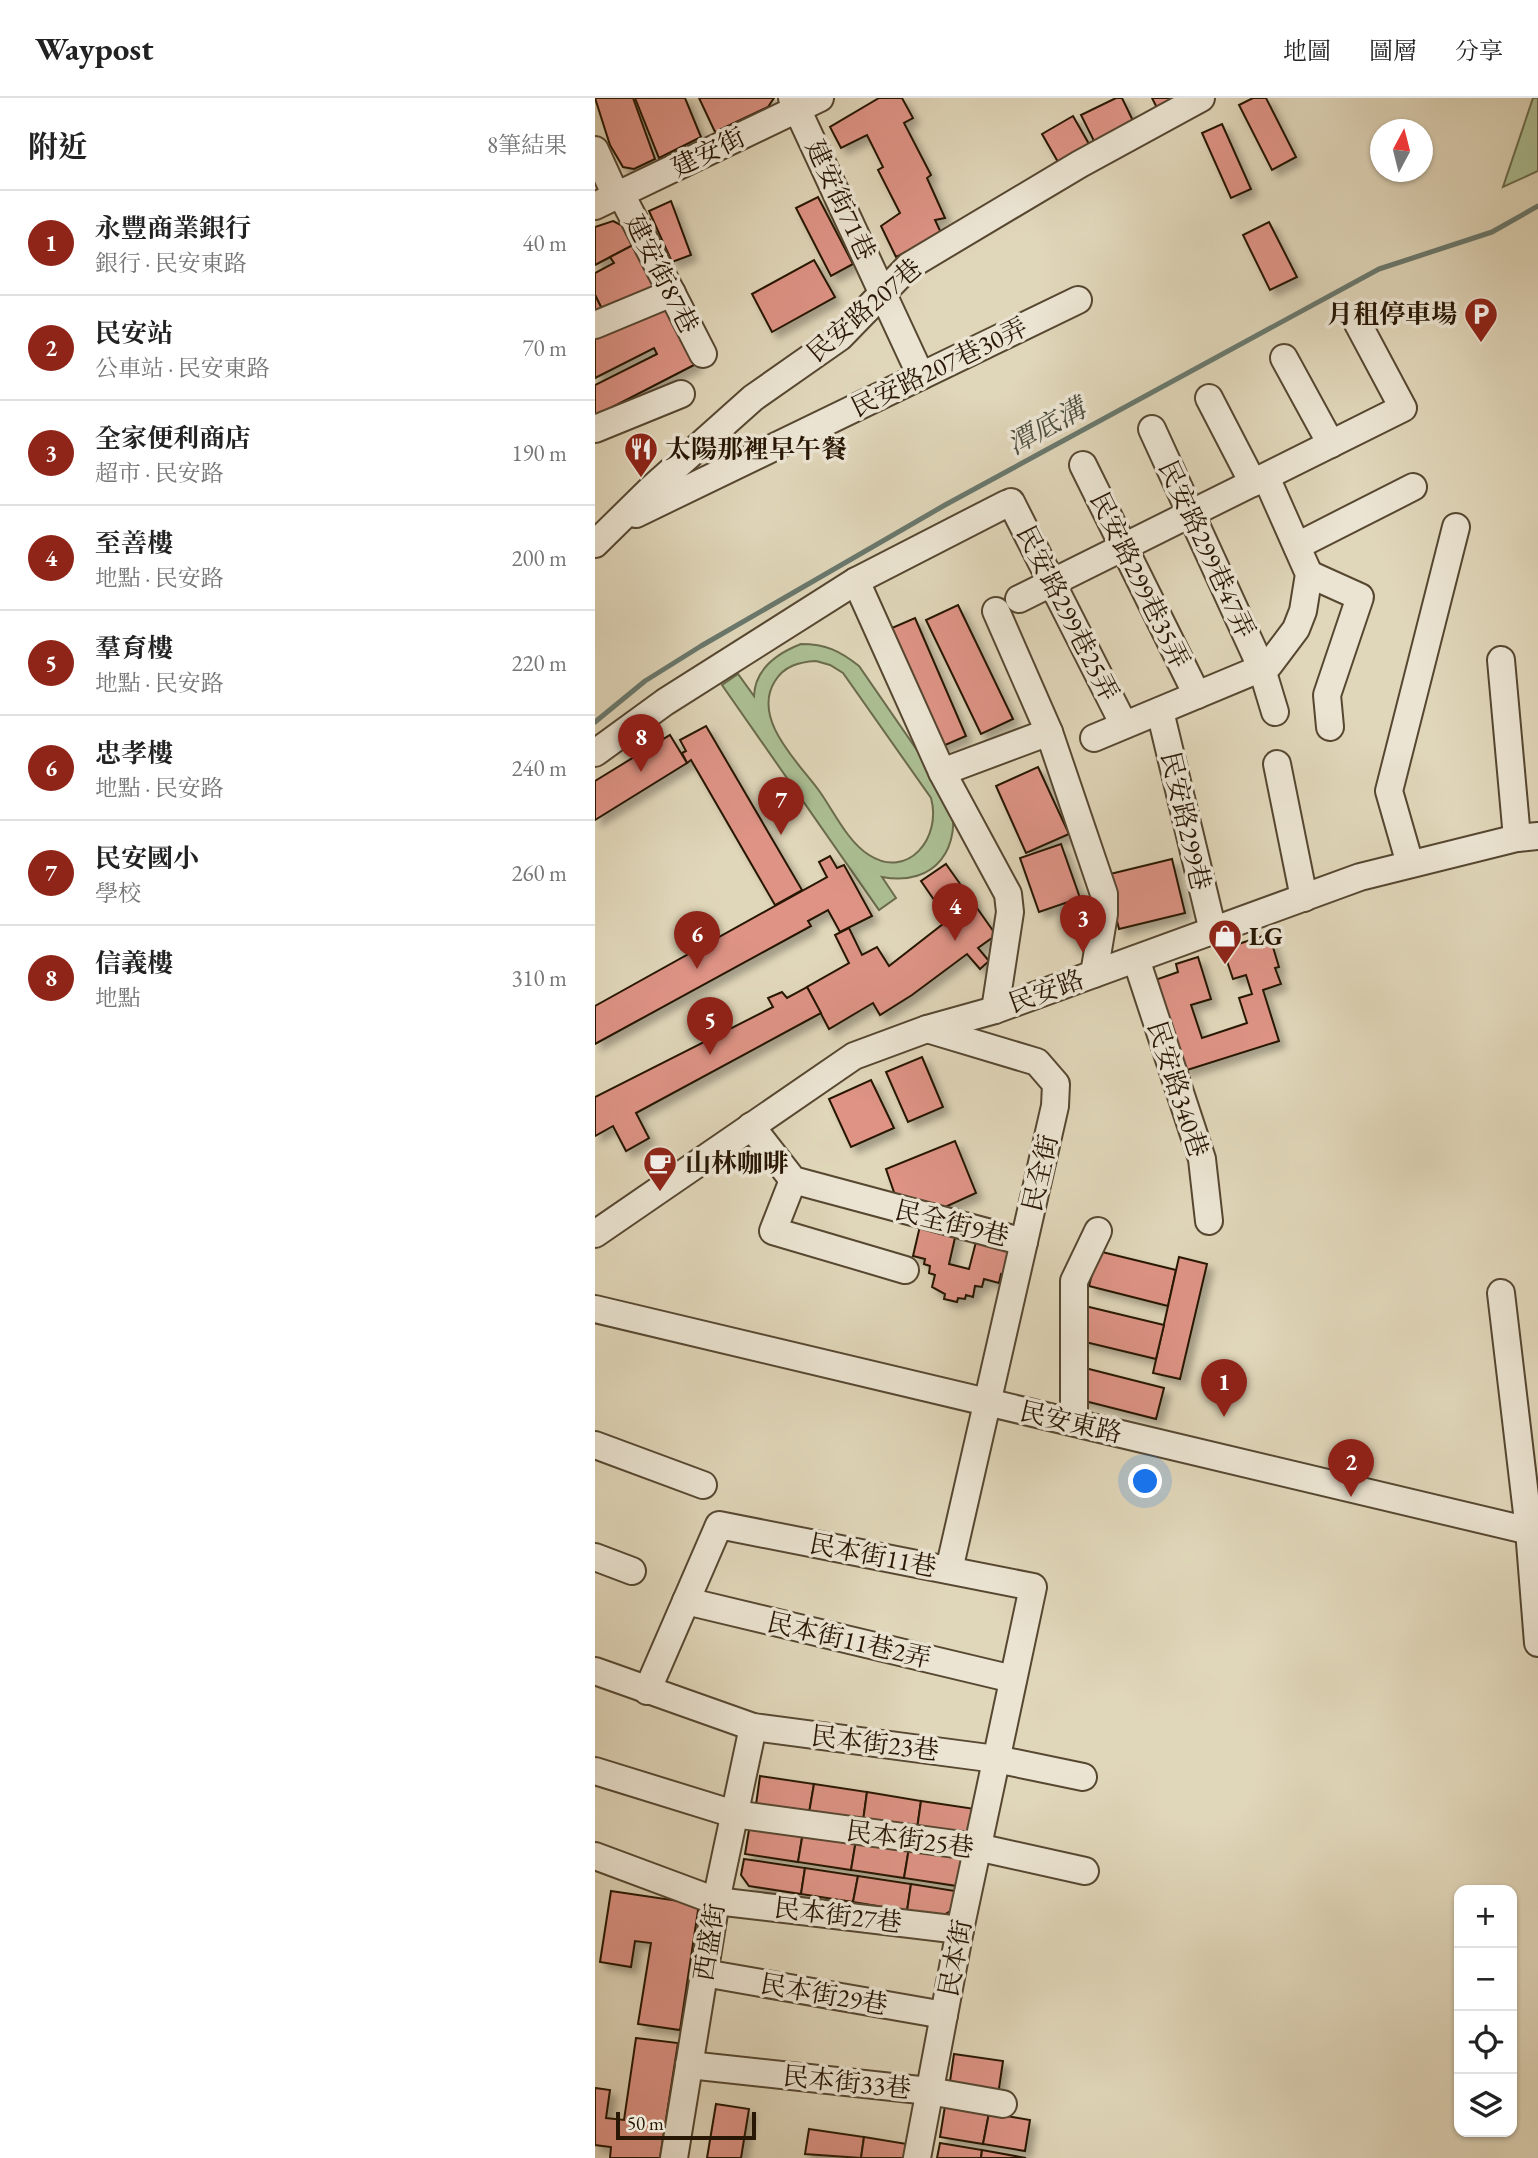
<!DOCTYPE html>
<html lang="zh-TW">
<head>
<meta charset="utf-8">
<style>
  body { margin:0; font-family:"EB Garamond","Noto Serif TC",serif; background:#f6f6f6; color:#222 }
  .controls { position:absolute; right:21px; bottom:21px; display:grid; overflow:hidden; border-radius:14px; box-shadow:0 2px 5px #0004 }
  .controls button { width:63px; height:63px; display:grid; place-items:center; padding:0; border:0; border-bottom:2px solid #e0e0e0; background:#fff; color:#222; font:35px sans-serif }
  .compass { position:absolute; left:775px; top:21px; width:63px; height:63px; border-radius:50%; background:#fff; box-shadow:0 2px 5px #0004; rotate:7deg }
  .scale { position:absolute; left:21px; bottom:18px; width:140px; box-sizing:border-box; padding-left:7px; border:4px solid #281704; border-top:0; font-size:19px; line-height:24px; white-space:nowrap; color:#281704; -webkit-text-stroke:5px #ebe4d2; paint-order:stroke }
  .you { position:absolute; left:551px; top:1384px; width:24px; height:24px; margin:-18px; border:5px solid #fff; border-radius:50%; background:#1a73e8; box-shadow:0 0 0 10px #1a73e833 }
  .badge { display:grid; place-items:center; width:46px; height:46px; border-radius:50%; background:#8f2418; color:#fff; font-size:23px; font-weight:700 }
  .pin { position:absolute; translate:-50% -58px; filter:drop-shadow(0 2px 4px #0008) }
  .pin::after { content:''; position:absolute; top:37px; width:24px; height:21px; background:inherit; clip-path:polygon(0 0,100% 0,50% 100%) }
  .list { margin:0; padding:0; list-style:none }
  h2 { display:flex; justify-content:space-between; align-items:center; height:91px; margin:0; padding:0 28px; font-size:30px }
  h2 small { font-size:23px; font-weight:400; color:#767676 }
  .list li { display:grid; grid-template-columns:46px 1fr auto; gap:21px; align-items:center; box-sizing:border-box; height:105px; padding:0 28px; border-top:2px solid #e0e0e0 }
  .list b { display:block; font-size:26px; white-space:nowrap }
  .list p { margin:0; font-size:23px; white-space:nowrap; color:#767676 }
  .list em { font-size:23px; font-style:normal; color:#767676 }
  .icon { flex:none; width:38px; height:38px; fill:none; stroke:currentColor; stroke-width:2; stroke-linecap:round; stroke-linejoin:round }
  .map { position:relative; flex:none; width:943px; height:2060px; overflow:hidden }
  header { display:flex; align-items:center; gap:42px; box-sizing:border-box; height:98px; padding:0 35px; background:#fff; border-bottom:2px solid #e0e0e0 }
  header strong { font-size:33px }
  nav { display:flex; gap:38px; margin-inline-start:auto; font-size:24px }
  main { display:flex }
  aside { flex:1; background:#fff }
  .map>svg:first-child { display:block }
</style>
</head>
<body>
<header>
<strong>Waypost</strong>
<nav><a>地圖</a><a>圖層</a><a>分享</a></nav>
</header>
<main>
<aside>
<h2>附近<small>8筆結果</small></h2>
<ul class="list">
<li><span class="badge">1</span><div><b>永豐商業銀行</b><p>銀行 · 民安東路</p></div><em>40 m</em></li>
<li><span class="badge">2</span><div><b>民安站</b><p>公車站 · 民安東路</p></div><em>70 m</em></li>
<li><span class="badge">3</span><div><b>全家便利商店</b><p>超市 · 民安路</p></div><em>190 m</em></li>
<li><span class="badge">4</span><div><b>至善樓</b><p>地點 · 民安路</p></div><em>200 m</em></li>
<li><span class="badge">5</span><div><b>羣育樓</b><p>地點 · 民安路</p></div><em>220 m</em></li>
<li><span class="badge">6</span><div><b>忠孝樓</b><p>地點 · 民安路</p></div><em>240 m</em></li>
<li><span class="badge">7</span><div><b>民安國小</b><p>學校</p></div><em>260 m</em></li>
<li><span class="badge">8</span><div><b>信義樓</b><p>地點</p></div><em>310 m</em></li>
</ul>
</aside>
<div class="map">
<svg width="943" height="2060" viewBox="0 0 943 2060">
  <defs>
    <filter id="shadow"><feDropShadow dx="6" dy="6" stdDeviation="3.5" flood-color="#0004"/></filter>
  </defs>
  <rect width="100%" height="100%" fill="#e0d6b9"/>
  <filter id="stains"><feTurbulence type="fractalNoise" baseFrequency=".00286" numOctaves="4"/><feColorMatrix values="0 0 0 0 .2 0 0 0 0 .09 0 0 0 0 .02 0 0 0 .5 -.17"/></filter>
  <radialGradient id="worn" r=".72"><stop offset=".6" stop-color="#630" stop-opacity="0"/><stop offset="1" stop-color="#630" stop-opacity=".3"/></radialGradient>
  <!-- green -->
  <g fill="#acbf94" stroke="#6a6b4c" stroke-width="2" fill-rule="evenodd">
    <polygon points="938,0 943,0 943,73 908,89"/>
    <path d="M 206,546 C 231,546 245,553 264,568 L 355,700 C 368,749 341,789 287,779 L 301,800 L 284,812 L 127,587 L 143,576 L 159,598 C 160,570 183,555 206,546 ZM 221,563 L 235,567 L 248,575 L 336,700 C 347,740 313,782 274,757 C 253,744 239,714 225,694 C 204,665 156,621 180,583 C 189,568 204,564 221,563 Z"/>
  </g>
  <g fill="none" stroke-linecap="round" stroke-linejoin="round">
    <!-- stream -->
    <polyline stroke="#69786d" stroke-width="5" points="0,624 50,583 106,548 350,407 784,171 897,134 943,108"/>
  </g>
  <!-- building -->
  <g fill="#de9385" stroke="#281704" stroke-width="2" filter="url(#shadow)">
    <polygon points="0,0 38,0 60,61 39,71 28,69 15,47"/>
    <polygon points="40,0 90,0 106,39 64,60"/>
    <polygon points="104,0 179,0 173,9 120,34"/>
    <polygon points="284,0 307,0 318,20 309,25 336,77 332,80 350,120 340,122 347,137 301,159 286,128 305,115 283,72 288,69 272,37 246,50 235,29"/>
    <polygon points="521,0 527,0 542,31 503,51 486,17"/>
    <polygon points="557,0 595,0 565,16"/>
    <polygon points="658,0 671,0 701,59 677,72 644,7"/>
    <polygon points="478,18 498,53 467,71 447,36"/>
    <polygon points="627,26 656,91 636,100 607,35"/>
    <polygon points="223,99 258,166 236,178 201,110"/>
    <polygon points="76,103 96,157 77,164 54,113"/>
    <polygon points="18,123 28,128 38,147 0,167 0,129"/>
    <polygon points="674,124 702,179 675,192 648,137"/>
    <polygon points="38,147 59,188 8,213 0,197 0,175 19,165 15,159"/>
    <polygon points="219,162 240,199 177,234 157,196"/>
    <polygon points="0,197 8,213 0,217"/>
    <polygon points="69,205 101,266 0,318 0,287 62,256 59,250 0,280 0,240"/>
    <polygon points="363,507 418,621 386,636 331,522"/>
    <polygon points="320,520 371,638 341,651 290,533"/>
    <polygon points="111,628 207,792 180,807 96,662 92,665 87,655 91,653 85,642"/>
    <polygon points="75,637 92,665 0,722 0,683"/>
    <polygon points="443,669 474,736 431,755 401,688"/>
    <polygon points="466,746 485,800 444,814 425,760"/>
    <polygon points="235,758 242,770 249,767 277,818 245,834 233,812 213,823 216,828 0,946 0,908 232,779 224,764"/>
    <polygon points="577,761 590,815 524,831 511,777"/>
    <polygon points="351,766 401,837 383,850 394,863 385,871 372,856 317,897 285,917 278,905 234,931 212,889 254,865 240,837 254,830 267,857 282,849 294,868 353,822 326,783"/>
    <polygon points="674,836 684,869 680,870 686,886 668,892 684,943 589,973 560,882 583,874 581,866 603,859 616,901 596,907 607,940 652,925 644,900 657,896 651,877 638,881 628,851"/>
    <polygon points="212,889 226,915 41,1015 54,1040 31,1053 18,1028 0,1038 0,999 178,909 173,900 187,894 192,900"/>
    <polygon points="327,959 348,1009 313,1024 291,974"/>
    <polygon points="276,982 299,1030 256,1049 234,1001"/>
    <polygon points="360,1043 381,1095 348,1110 301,1100 291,1071"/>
    <polygon points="325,1128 362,1131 354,1166 374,1171 383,1136 421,1152 415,1178 406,1176 404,1185 389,1181 387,1189 380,1188 378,1199 371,1197 370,1201 363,1200 362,1204 349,1201 350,1196 337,1189 340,1177 334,1175 335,1168 329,1166 330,1161 318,1158"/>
    <polygon points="503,1153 581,1172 573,1208 494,1188"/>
    <polygon points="584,1159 612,1166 585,1281 558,1275"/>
    <polygon points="490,1208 569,1227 561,1261 482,1242"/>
    <polygon points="490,1270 569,1290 561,1321 482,1301"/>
    <polygon points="165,1678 219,1686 214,1715 161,1707"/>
    <polygon points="219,1686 272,1694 268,1723 214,1715"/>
    <polygon points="272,1694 326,1703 322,1731 268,1723"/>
    <polygon points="326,1703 380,1711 375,1739 322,1731"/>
    <polygon points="155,1726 208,1734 203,1764 150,1756"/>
    <polygon points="208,1734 261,1742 256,1772 203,1764"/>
    <polygon points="261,1742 314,1750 309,1780 256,1772"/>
    <polygon points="314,1750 367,1759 362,1788 309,1780"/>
    <polygon points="149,1761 210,1770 206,1796 154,1788 146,1777"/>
    <polygon points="210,1770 263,1778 258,1804 206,1796"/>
    <polygon points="263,1778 316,1786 312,1813 258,1804"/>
    <polygon points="316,1786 360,1793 357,1812 347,1818 312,1813"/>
    <polygon points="16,1793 104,1806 85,1932 43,1926 56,1845 40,1843 36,1869 5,1864"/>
    <polygon points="41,1940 83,1945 65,2060 15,2060 16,2049 0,2047 0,1990 15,1992 11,2020 29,2022"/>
    <polygon points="359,1956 408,1963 403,1997 354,1990"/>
    <polygon points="121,2006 154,2011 146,2060 112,2060"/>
    <polygon points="350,2008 394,2015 388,2046 345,2039"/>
    <polygon points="394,2015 435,2022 430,2053 388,2046"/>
    <polygon points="214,2031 269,2039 266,2060 210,2056"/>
    <polygon points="269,2039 324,2048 322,2060 266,2060"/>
    <polygon points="345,2045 387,2052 386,2060 342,2060"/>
    <polygon points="387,2052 431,2060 386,2060"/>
  </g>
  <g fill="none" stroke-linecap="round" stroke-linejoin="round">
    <!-- minor casing -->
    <g stroke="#564731" stroke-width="30">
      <g id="minor">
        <polyline points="197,0 326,278"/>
        <polyline points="0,52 21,98"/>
        <polyline points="26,96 108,256"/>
        <polyline points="0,108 225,0"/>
        <polyline points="0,227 77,195"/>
        <polyline points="689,260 736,346"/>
        <polyline points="614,300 658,385"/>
        <polyline points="0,331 86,296"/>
        <polyline points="557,331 667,571 680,614"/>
        <polyline points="488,367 602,597"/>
        <polyline points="416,404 529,627"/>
        <polyline points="41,416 483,202"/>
        <polyline points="0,446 55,392 158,300 245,239 314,168 485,66 606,0"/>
        <polyline points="702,448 818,389"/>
        <polyline points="714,476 765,499 732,597 735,629"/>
        <polyline points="261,483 347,674 413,796 415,814 400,912"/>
        <polyline points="424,501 808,310 761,222"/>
        <polyline points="401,513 454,634 509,796 509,816 499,876"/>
        <polyline points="906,562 922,740"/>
        <polyline points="565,613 618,833"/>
        <polyline points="499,640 674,567 701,531 708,513 714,476 671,379"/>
        <polyline points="0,655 70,604 261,483 411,406"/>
        <polyline points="682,666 709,800"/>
        <polyline points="347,674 454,634"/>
        <polyline points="815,766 794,693 861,429"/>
        <polyline points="541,861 607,1061 614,1123"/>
        <polyline points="332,931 442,964 461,986 460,1008 354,1472"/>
        <polyline points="156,1028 198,1082 429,1144"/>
        <polyline points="198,1082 178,1133 310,1172"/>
        <polyline points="0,1136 259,958 332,931 400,912 765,779 922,740 943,738"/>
        <polyline points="906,1195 934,1432 943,1545"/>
        <polyline points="0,1211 943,1435"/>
        <polyline points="479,1324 479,1183 503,1133"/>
        <polyline points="0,1347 108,1387"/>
        <polyline points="0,1459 37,1473"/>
        <polyline points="91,1503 418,1581"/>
        <polyline points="0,1573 158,1629 401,1661 488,1679"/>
        <polyline points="52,1593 124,1427 438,1489 365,1832 322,2060"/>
        <polyline points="0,1673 139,1716 382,1749 490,1773"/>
        <polyline points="0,1758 121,1803 365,1832"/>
        <polyline points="109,1875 349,1917"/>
        <polyline points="94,1967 334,1993 408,2006"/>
        <polyline points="79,2060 121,1803 158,1629"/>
      </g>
    </g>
    <!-- minor -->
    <use href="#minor" stroke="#ebe4d2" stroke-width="26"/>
  </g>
  <!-- icons -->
  <defs>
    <g id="parking-pin" transform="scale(1.75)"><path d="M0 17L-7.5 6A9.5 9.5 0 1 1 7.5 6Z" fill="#8f2418" stroke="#ebe4d2"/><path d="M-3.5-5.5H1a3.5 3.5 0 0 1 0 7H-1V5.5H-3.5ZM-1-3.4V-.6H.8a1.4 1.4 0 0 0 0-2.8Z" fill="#fff"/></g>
    <g id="restaurant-pin" transform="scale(1.75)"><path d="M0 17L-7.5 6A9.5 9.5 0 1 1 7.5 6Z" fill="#8f2418" stroke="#ebe4d2"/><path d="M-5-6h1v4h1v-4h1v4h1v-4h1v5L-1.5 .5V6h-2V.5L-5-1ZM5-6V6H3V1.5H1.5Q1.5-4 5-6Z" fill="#fff"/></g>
    <g id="shop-pin" transform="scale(1.75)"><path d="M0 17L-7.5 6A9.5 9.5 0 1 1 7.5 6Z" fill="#8f2418" stroke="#ebe4d2"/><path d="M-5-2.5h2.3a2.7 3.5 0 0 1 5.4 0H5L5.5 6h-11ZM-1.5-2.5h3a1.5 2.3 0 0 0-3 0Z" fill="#fff"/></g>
    <g id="cafe-pin" transform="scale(1.75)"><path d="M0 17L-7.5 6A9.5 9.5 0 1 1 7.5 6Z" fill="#8f2418" stroke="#ebe4d2"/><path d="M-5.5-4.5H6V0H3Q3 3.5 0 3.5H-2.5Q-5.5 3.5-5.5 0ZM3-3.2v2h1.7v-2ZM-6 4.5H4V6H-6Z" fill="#fff"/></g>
  </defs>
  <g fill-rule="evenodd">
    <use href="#parking-pin" x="886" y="216"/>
    <use href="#restaurant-pin" x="46" y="351"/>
    <use href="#shop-pin" x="630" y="838"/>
    <use href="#cafe-pin" x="65" y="1065"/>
  </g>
  <g text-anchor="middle" stroke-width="7" stroke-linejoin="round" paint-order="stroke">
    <!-- street labels -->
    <g font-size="26" fill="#281704" stroke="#ebe4d2">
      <text transform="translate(113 54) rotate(-26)" y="9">建安街</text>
      <text transform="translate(246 102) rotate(65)" y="9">建安街71巷</text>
      <text transform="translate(67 176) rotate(63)" y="9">建安街87巷</text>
      <text transform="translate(269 212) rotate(-41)" y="9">民安路207巷</text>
      <text transform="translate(344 269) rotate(-26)" y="9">民安路207巷30弄</text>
      <text transform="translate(612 451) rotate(65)" y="9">民安路299巷47弄</text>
      <text transform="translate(545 482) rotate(64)" y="9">民安路299巷35弄</text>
      <text transform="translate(473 515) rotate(63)" y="9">民安路299巷25弄</text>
      <text transform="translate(591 723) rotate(77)" y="9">民安路299巷</text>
      <text transform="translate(451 893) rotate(-20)" y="9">民安路</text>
      <text transform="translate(583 991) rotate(72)" y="9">民安路340巷</text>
      <text transform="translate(445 1075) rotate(-77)" y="9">民全街</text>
      <text transform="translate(357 1125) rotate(14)" y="9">民全街9巷</text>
      <text transform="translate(476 1324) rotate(13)" y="9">民安東路</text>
      <text transform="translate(278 1457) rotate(11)" y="9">民本街11巷</text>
      <text transform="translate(254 1542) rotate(13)" y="9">民本街11巷2弄</text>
      <text transform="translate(280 1645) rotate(7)" y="9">民本街23巷</text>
      <text transform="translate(315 1741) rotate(8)" y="9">民本街25巷</text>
      <text transform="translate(243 1817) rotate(7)" y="9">民本街27巷</text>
      <text transform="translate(114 1844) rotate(-81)" y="9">西盛街</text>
      <text transform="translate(360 1860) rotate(-79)" y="9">民本街</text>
      <text transform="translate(229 1896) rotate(10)" y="9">民本街29巷</text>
      <text transform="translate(252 1984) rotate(6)" y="9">民本街33巷</text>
    </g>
    <!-- poi labels -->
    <g font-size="26" font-weight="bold" fill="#281704" stroke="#ebe4d2" text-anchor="start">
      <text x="862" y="225" text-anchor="end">月租停車場</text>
      <text x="70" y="360">太陽那裡早午餐</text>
      <text x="654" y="847">LG</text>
      <text x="90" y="1074">山林咖啡</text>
    </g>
    <!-- water labels -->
    <g font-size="28" font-style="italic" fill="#4e5041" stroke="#ebe4d2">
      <text transform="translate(451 328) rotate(-29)" y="10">潭底溝</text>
    </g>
  </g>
  <rect width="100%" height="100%" filter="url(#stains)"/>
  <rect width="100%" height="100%" fill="url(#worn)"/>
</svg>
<div class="controls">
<button>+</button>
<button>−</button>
<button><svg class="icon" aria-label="locate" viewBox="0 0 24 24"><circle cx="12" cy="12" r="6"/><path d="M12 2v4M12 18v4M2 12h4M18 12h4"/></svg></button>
<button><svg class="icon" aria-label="layers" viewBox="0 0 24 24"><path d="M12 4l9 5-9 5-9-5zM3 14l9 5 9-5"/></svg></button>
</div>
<svg class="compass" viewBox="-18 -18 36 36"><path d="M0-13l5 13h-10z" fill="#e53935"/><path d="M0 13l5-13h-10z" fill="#767676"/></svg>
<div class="scale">50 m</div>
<div class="you"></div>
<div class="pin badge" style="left:629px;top:1319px">1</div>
<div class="pin badge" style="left:756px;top:1399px">2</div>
<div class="pin badge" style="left:488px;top:855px">3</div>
<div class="pin badge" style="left:360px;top:843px">4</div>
<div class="pin badge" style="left:115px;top:957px">5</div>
<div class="pin badge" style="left:102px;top:871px">6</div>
<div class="pin badge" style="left:186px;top:737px">7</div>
<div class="pin badge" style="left:46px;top:674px">8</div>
</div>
</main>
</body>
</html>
